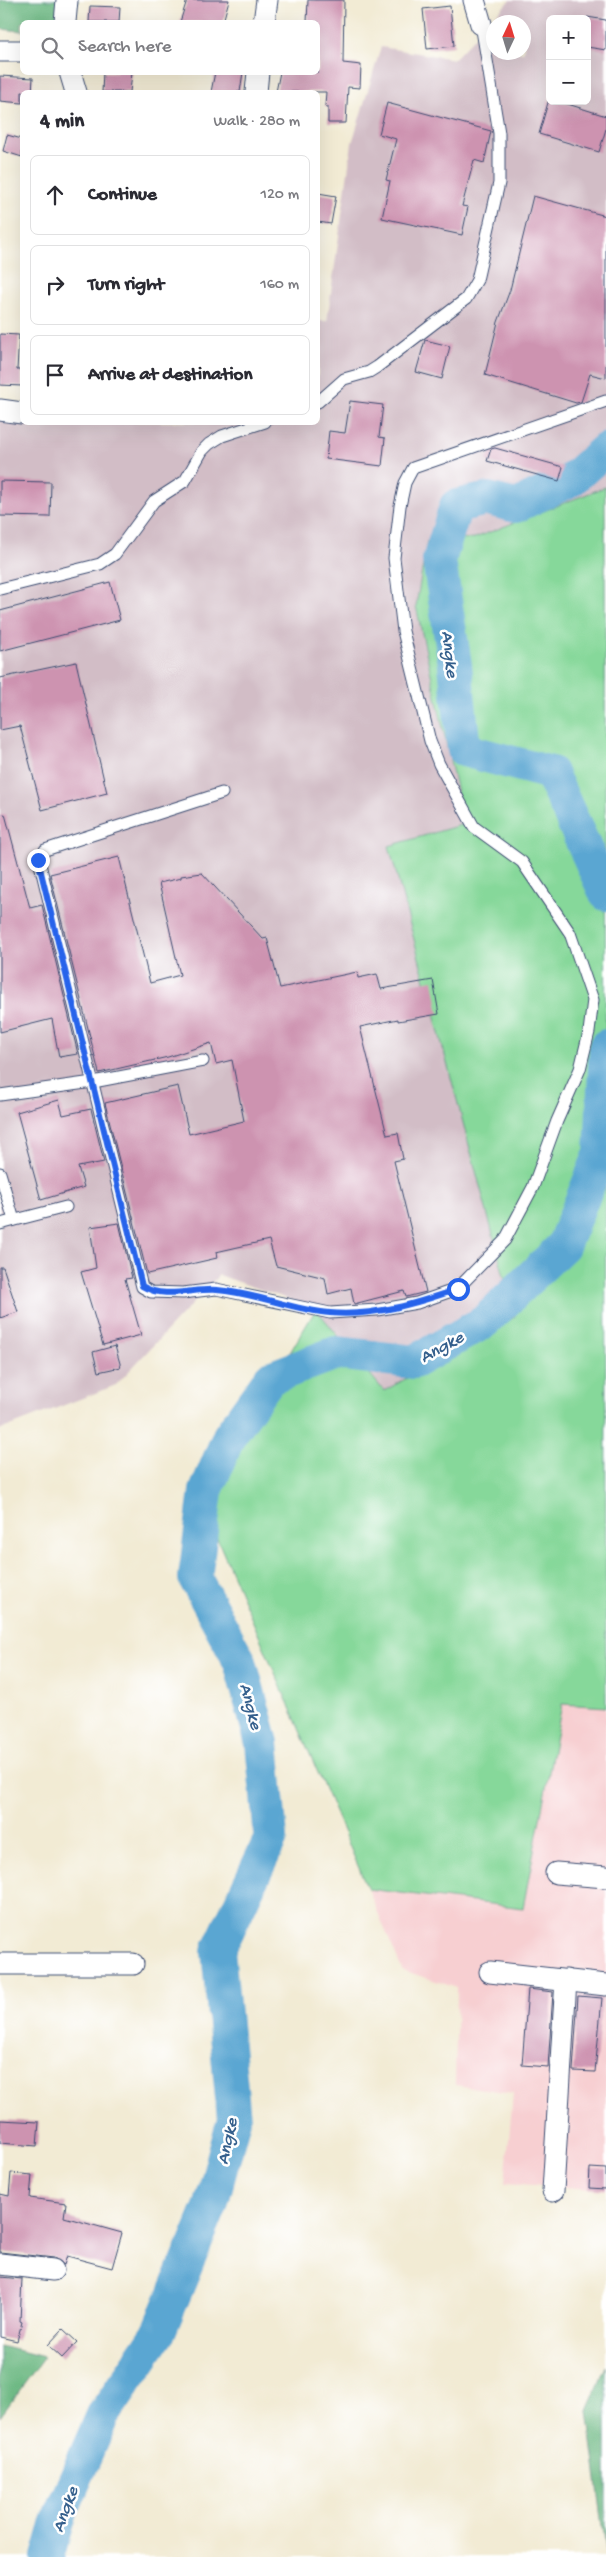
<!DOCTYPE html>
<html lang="en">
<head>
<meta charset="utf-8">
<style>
  body { margin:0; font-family:"Gochi Hand",sans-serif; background:#f2f2f3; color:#2b2b33 }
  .controls { position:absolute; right:15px; top:15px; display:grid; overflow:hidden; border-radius:8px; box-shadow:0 5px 20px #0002 }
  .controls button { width:45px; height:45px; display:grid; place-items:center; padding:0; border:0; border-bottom:1px solid #e1e1e2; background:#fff; color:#2b2b33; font:25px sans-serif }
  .compass { position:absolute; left:486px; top:15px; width:45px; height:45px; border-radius:50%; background:#fff; box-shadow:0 5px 20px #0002; rotate:4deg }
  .stop { position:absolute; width:15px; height:15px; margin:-11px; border:4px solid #2563eb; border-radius:50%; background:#fff }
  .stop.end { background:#2563eb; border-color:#fff; box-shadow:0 1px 5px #0008 }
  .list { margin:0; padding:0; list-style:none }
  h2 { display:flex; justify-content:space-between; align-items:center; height:65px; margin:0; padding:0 20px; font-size:21px }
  h2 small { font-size:16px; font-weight:400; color:#7c7c81 }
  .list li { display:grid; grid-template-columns:32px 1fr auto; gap:15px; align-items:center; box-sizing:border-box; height:80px; margin:0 10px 10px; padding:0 10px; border:1px solid #e1e1e2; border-radius:8px }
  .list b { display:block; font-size:19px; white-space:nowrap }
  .list em { font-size:16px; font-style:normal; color:#7c7c81 }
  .icon { flex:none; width:28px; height:28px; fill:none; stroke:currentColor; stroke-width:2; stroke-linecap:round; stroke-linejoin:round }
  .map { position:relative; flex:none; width:606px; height:2557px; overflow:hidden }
  .search { position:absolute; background:#fff; box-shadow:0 5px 20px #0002; left:20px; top:20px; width:300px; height:55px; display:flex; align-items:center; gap:12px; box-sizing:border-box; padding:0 18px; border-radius:8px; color:#7c7c81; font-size:19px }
  .panel { position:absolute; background:#fff; box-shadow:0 5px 20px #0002; left:20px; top:90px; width:300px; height:335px; border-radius:8px }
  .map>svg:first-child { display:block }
</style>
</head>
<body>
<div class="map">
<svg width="606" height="2557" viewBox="0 0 606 2557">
  <rect width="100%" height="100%" fill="#fff"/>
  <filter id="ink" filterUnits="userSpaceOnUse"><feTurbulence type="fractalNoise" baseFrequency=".02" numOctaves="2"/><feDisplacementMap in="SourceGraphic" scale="10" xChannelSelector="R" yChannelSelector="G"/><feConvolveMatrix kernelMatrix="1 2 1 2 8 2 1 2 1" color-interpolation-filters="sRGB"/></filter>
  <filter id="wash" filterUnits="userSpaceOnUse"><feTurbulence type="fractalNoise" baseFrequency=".0096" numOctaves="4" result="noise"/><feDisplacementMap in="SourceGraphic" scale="20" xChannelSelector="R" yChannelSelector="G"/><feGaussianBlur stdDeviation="1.12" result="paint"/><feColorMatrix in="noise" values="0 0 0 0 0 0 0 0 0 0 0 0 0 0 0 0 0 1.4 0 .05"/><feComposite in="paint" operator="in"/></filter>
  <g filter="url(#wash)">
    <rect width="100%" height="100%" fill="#f2ebd4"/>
    <!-- built -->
    <polygon fill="#f7cfd1" points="562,1704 606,1707 606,2190 505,2183 513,2093 455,2085 457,1988 402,1970 368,1889 523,1908"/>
    <!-- industrial -->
    <path fill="#d2bdc6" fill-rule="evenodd" d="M 510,0 L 606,0 L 606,487 L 475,538 L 427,541 L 416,606 L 464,825 L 389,846 L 515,1317 L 384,1391 L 316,1309 L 219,1275 L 116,1385 L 0,1430 L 0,400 L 22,422 L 318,422 L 318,321 L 327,321 L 352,143 L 381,47 L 454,59 ZM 550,19 L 587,19 L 587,101 L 550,101 ZM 494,22 L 524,22 L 524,52 L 494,52 Z"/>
    <!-- green -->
    <polygon fill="#86d89a" stroke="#50847c" points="605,487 606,1707 562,1704 523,1908 368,1889 201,1501 316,1309 384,1391 515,1317 389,846 464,824 416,606 427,541 475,538"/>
    <!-- forest -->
    <g fill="#6cb882" stroke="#447470">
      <polygon points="0,0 78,0 73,22 22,22 22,31 0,29"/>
      <polygon points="0,2346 44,2357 0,2417"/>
      <polygon points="606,2366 606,2550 588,2411"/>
    </g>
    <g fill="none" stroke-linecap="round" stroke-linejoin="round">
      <!-- river -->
      <g stroke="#5aa6d2" stroke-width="34">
        <polyline points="606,449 571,480 516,506 488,499 456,506 439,560 455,665 464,750 551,773 606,894"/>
        <polyline points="48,2557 61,2512 103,2415 158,2334 211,2205 234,2119 218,1951 271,1838 262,1743 240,1662 195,1578 206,1491 229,1436 270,1378 336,1353 414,1362 484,1322 563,1246 601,1153 606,1046"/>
      </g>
    </g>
    <g id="blocks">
      <!-- building -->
      <g fill="#cd93b0">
        <polygon points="187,0 229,0 223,22 180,22"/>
        <polygon points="308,0 344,0 343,63 361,65 360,88 348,87 346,123 328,123 328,107 325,106 326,92 276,92 280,72 318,72 318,22 307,22"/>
        <polygon points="90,6 120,7 119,22 89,22"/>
        <polygon points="450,6 454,46 427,49 423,9"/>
        <polygon points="587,17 606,20 606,50 587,47"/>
        <polygon points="103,72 132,72 130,92 102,92"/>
        <polygon points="215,72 243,72 240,92 211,92"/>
        <polygon points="0,76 33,78 32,92 22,92 22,103 0,101"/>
        <polygon points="549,99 550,101 558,101 606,116 606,129 599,152 539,134"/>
        <polygon points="387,103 491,131 484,163 474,160 462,206 468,207 462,235 382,218 390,181 386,180 396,139 379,134"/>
        <polygon points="7,135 22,139 22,157 3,151"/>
        <polygon points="318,193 336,196 331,224 318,222"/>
        <polygon points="533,196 606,216 606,378 590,374 581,402 576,403 485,375 498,322 510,290"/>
        <polygon points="0,334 19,335 17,370 22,370 22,386 0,385"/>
        <polygon points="425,340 450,346 442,379 416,372"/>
        <polygon points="350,401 383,405 379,437 385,438 382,466 326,459 329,431 345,433"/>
        <polygon points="495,448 563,467 559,481 487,461 491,449"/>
        <polygon points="0,481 51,482 50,517 0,516"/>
        <polygon points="110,582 120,620 0,651 0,611"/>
        <polygon points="76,662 107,793 42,810 20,726 0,730 0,678"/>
        <polygon points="5,814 30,908 42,905 78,1054 59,1057 52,1019 0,1032 0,815"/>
        <polygon points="119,857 150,983 180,975 159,883 181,878 181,876 202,873 263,939 267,938 280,988 357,972 358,978 377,974 381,989 433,980 439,1014 398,1021 398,1019 360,1027 387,1135 398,1133 403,1159 394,1161 426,1292 406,1297 404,1291 354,1304 351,1288 328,1294 325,1278 276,1266 269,1240 216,1252 217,1258 147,1274 105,1103 178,1086 189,1134 244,1121 232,1060 216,1064 211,1043 168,1057 99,1073 50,874"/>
        <polygon points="59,1100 63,1115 91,1109 104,1162 78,1167 84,1187 41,1200 17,1112"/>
        <polygon points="119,1223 132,1278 125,1279 141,1335 103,1345 81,1272 96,1268 90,1227"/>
        <polygon points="0,1267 3,1267 18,1312 0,1318"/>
        <polygon points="115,1346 121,1367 98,1372 93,1352"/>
        <polygon points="528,1989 553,1992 548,2067 522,2065"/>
        <polygon points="578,1996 602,1998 595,2072 573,2071"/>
        <polygon points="0,2120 39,2122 37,2146 0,2143"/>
        <polygon points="590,2168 606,2169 606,2189 589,2188"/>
        <polygon points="11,2173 32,2175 30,2198 66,2203 64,2217 122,2233 112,2268 67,2256 64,2265 54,2258 0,2252 0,2194 9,2196"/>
        <polygon points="0,2277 22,2279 20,2321 22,2322 17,2341 0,2337"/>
        <polygon points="63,2329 77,2342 62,2358 48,2345"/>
      </g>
    </g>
  </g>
  <g filter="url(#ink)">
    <use href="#blocks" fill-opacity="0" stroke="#3b4b70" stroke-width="1"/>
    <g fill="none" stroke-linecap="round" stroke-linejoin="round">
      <!-- lane casing -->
      <g stroke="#3b4b70" stroke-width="13">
        <g id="lane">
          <polyline points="318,402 344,379 369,372 377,367 466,299 477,280 499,183 499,133 481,24"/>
          <polyline points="0,589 100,564 115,554 154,501 185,481 202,451 209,444 222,436 265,422"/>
          <polyline points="222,793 45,850 39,860 142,1287 151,1292 183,1293 216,1289 330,1313 377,1310 417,1303 457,1289 505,1240 533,1187 557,1121 580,1069 589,1032 593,1000 570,933 522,862 474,827 439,764 430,741 403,631 394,558 400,506 405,483 413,468 606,401"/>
          <polyline points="0,1095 93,1082 203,1061"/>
          <polyline points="0,1173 14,1220"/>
          <polyline points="0,1224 66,1207"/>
        </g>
      </g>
      <!-- street casing -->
      <g stroke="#3b4b70" stroke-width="23">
        <g id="street">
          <polyline points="474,0 481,24"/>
          <polyline points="65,22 67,0"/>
          <polyline points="264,22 267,0"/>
          <polyline points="0,51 22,51"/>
          <polyline points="70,72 76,92"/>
          <polyline points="256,92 258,72"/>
          <polyline points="0,410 22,413"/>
          <polyline points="556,1873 606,1877"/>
          <polyline points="0,1964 133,1964"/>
          <polyline points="490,1972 606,1985"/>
          <polyline points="553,2191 566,1980"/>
          <polyline points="0,2264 53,2270"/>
        </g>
      </g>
      <!-- lane -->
      <use href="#lane" stroke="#fff" stroke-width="11"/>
      <!-- street -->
      <use href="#street" stroke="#fff" stroke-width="21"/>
    </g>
  </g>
  <g fill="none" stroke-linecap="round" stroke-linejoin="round" filter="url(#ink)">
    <!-- route -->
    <path stroke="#2563eb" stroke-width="6" d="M 38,860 L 142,1286 C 165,1300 193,1288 217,1290 C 256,1293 292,1310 330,1313 C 373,1317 418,1303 458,1289"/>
  </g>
  <g text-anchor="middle" stroke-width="5" stroke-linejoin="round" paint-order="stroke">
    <!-- water labels -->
    <g font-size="18" font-style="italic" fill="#345f8c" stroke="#fff">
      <text transform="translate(451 654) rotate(83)" y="6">Angke</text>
      <text transform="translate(441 1346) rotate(-29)" y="6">Angke</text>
      <text transform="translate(252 1706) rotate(75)" y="6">Angke</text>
      <text transform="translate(226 2141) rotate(-78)" y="6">Angke</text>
      <text transform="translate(64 2509) rotate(-70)" y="6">Angke</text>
    </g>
  </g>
</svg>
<div class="controls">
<button>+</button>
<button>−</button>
</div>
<svg class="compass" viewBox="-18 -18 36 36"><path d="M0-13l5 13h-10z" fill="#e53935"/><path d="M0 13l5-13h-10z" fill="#7c7c81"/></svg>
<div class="stop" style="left:458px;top:1289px"></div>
<div class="stop end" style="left:38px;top:860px"></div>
<div class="search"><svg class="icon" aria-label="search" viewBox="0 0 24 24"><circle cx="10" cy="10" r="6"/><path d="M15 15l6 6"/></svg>Search here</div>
<section class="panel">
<h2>4 min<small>Walk · 280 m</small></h2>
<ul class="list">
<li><svg class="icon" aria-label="ahead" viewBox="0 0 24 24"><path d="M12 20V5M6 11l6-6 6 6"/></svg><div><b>Continue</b></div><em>120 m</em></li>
<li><svg class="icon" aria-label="right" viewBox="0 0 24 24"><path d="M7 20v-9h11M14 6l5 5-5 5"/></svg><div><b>Turn right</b></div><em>160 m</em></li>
<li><svg class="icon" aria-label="arrive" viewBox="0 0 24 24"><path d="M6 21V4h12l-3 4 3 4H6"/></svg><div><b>Arrive at destination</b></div></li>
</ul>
</section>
</div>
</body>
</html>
